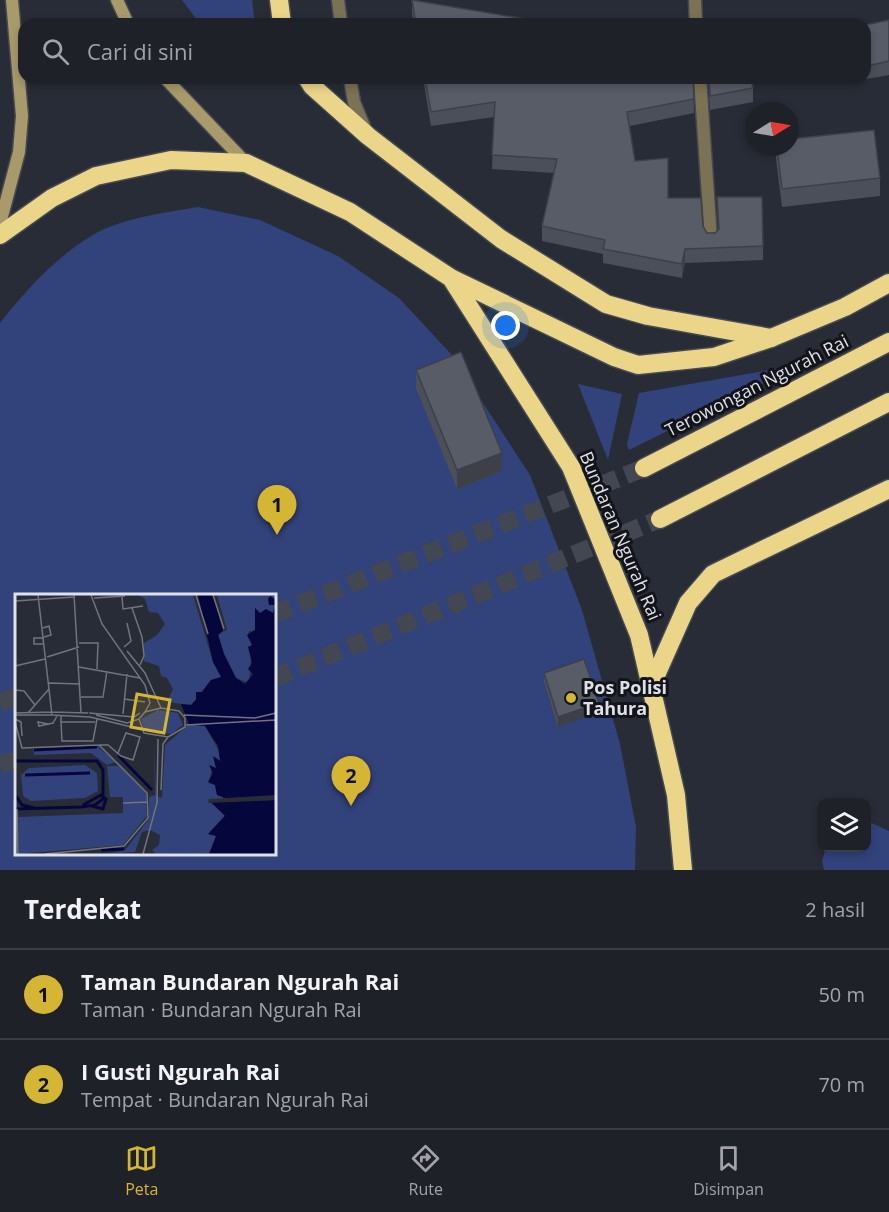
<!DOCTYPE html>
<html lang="id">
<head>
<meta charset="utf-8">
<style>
  body { margin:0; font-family:"Open Sans",sans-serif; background:#262930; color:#f1f3f6 }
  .controls { position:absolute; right:18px; bottom:18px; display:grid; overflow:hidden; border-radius:12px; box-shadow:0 3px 9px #0003 }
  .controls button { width:54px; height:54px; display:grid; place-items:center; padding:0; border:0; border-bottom:2px solid #3c3e45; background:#1e2128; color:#f1f3f6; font:30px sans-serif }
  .compass { position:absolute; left:745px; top:102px; width:54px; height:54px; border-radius:50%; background:#1e2128; box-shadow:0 3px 9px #0003; rotate:79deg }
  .you { position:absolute; left:506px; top:326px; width:21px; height:21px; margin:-15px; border:4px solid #fff; border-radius:50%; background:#1a73e8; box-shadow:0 0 0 9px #1a73e833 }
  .badge { display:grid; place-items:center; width:39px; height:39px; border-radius:50%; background:#d5b534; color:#111; font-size:20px; font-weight:700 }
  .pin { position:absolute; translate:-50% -50px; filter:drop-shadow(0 2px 3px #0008) }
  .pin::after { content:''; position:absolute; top:32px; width:21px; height:18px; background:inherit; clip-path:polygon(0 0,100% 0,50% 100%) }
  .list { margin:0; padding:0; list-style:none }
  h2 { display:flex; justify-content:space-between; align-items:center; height:78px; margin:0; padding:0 24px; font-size:26px }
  h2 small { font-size:20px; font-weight:400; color:#a1a3a8 }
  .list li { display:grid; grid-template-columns:39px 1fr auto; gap:18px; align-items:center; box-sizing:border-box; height:90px; padding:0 24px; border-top:2px solid #3c3e45 }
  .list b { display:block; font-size:22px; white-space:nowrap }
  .list p { margin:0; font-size:20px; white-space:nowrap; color:#a1a3a8 }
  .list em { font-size:20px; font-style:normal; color:#a1a3a8 }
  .icon { flex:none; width:33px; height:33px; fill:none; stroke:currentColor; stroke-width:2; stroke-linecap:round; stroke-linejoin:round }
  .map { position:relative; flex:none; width:889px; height:870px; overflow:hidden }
  .search { position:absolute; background:#1e2128; box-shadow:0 3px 9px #0003; left:18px; right:18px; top:18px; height:66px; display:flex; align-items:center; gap:15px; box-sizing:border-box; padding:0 21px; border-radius:18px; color:#a1a3a8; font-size:22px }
  .sheet { height:258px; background:#1e2128 }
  nav { display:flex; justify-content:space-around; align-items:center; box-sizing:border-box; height:84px; border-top:2px solid #3c3e45; background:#1e2128; font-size:16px; color:#a1a3a8 }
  nav a { display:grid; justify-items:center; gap:3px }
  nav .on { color:#d5b534 }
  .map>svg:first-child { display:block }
</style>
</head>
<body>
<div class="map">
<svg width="889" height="870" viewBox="0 0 889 870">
  <rect width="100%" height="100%" fill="#282c36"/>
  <!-- green -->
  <g fill="#32427b" fill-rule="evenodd">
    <polygon points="182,0 252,0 255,24 200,24"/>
    <path d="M 198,207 L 260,220 L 338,256 L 399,298 L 451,354 L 530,475 L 582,610 L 620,744 L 636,827 L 635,870 L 0,870 L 0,323 C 26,290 54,259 91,236 C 120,218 164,213 198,207 ZM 16,596 L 274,596 L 274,854 L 16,854 Z"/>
    <polygon points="803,364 629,450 627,444 639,393"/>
    <polygon points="578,384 622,394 608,460"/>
    <polygon points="867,821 889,831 889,870 824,870 822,861 826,848 866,848"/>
  </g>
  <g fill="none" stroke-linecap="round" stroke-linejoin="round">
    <!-- highway-tunnel -->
    <g stroke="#434751" stroke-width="18" stroke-dasharray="18 9" stroke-linecap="butt">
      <polyline points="274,614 644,468"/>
      <polyline points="274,678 660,519"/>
      <polyline points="0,702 16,697"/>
      <polyline points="0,765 16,760"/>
    </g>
    <!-- street casing -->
    <g stroke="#454952" stroke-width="15">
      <g id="street">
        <polyline points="338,0 341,24"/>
        <polyline points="695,0 696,24"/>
        <polyline points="350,78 354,102 366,131"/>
        <polyline points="700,78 711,240"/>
      </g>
    </g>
    <!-- secondary casing -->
    <g stroke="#454952" stroke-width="15">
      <g id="secondary">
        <polyline points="117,0 128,24"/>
        <polyline points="165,78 246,163"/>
        <polyline points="0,224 19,152 22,116 12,0"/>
      </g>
    </g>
    <!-- highway casing -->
    <g stroke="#454952" stroke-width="21">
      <g id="highway">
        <polyline points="279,0 282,24"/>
        <polyline points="307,78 312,86 368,136 501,239 606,304 648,316 771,338"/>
        <polyline points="0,235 52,198 96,176 171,160 246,163 350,212 451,278 571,467 639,635 676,795 683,870"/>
        <polyline points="453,279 614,357 638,365 714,357 771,338 845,307 889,283"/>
        <polyline points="644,468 889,342"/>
        <polyline points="660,519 889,402"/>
        <polyline points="652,684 688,603 713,574 889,489"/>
      </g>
    </g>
    <!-- street -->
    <use href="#street" stroke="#7b7255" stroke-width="12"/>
    <!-- secondary -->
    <use href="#secondary" stroke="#a89a6b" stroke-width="12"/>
    <!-- highway -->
    <use href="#highway" stroke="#ead589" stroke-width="18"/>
  </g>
  <!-- wall -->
  <g fill="#4b4f59">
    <polygon points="412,0 555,24 414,24 412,14"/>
    <polygon points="889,20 889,75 867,79 865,70 865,25"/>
    <polygon points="423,78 693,78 694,113 630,126 635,161 668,198 703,226 707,233 715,233 718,230 717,197 763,246 763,260 685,263 682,278 603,263 603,254 542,241 542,226 554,173 492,169 494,117 431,126"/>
    <polygon points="708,78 751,78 753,88 753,102 710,110"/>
    <polygon points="776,147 790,147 880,178 880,196 782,207 776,159"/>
    <polygon points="416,370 502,471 457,489 416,388"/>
    <polygon points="544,673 599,713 558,727 544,682"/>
  </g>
  <!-- shaded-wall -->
  <g fill="#3d4048">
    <polygon points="685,249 685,263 682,278 682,264"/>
    <polygon points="502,453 502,471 457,489 457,470"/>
    <polygon points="599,703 599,713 558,727 558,717"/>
  </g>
  <!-- building -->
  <g fill="#575c67" stroke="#3d4048" stroke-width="1.5">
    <polygon points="412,0 555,24 416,24"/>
    <polygon points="889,20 889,61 867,66 865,56 865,25"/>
    <polygon points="425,78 693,78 694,99 627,112 635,161 668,158 668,198 701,198 703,226 707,233 715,233 719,229 717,197 762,197 763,246 685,249 682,264 603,249 605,240 542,226 557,159 492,155 495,102 431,112"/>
    <polygon points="709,78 751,78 753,88 710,96"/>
    <polygon points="874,130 880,178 782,189 777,147 790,147 790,139"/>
    <polygon points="461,352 502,453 457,470 416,370"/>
    <polygon points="584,659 599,703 558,717 544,673"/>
  </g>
  <!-- markers -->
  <circle fill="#d5b534" stroke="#121419" stroke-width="2" cx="571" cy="698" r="6"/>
  <g text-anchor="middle" stroke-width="6" stroke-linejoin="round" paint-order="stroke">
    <!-- street labels -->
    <g font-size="18" fill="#dee1e8" stroke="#121419">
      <text transform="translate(757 386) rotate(-27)" y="6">Terowongan Ngurah Rai</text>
      <text transform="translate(620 536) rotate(67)" y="6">Bundaran Ngurah Rai</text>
    </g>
    <!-- poi labels -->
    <g font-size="18" font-weight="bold" fill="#dee1e8" stroke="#121419" text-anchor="start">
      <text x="583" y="694">Pos Polisi<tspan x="583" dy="21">Tahura</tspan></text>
    </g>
  </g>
  <!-- overview -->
  <g transform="translate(15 594)">
    <rect width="261" height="261" fill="#282c36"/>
    <path d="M 123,1 L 178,1 L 198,68 L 207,83 L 196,86 L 176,111 L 152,108 L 158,95 L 152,84 L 146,82 L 144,72 L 129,67 L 129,49 L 142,41 L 150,30 L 143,19 L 134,18 L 130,5 ZM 202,1 L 261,1 L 259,19 L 245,19 L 241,15 L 240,36 L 233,38 L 237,51 L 234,89 L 221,84 L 209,60 L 203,39 L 212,36 ZM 143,116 L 163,119 L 168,131 L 156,140 L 129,136 L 126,125 ZM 173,131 L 190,132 L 205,159 L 205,167 L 200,163 L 201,174 L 197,173 L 194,189 L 200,191 L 202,201 L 210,204 L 196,209 L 210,221 L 195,238 L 201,242 L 198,259 L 141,260 L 137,256 L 144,251 L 145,241 L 135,236 L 127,238 L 120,258 L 92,260 L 110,256 L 134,225 L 134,203 L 140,201 L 139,146 L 141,202 L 147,204 L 150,151 ZM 82,152 L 101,168 L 92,171 L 76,159 L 19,161 L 18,155 ZM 70,171 L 82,179 L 83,197 L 70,204 L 16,207 L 8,202 L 6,181 L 14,174 ZM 92,172 L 104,172 L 131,199 L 131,208 L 108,208 L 108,203 L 95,203 ZM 108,209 L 131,209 L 132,222 L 108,251 L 4,260 L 3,223 L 108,219 Z" fill="#32427b"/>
    <path d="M 183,1 L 198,1 L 208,37 L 203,41 L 209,60 L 221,84 L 230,90 L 238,80 L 233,75 L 237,69 L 233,53 L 237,51 L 232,41 L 240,36 L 240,14 L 245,19 L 251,15 L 258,19 L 260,11 L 254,11 L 253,5 L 255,2 L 261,6 L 261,201 L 210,204 L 202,201 L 200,191 L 193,188 L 198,179 L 194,171 L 201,174 L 198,162 L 205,167 L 203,152 L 190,132 L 174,130 L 166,110 L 176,111 L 181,106 L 181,98 L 187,98 L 196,86 L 206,83 L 198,68 ZM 261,206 L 261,260 L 194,260 L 201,242 L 193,240 L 210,222 L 196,208 Z" fill="#05063b"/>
    <path d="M 261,202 L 261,206 L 193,209 L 194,205 Z" fill="#282c36"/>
    <path fill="none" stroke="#05063b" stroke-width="3" d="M 19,156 L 82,153M 103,161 L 137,196M 0,167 L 82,167 L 88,176 L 88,205 L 80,211 L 66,213M 0,174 L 0,206M 10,181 L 75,179M 1,202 L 7,211 L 19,214M 68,211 L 86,201 L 91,205 L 88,215 L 77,212M 0,215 L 66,213M 86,256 L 109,255"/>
    <path fill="none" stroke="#71747d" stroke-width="1.5" d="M 23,1 L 37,121 L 75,123 L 125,135M 59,1 L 66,119M 76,1 L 87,30 L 130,91 L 135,109 L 130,118M 181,1 L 193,40M 198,1 L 209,35M 107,3 L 108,15 L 128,12M 79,4 L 110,2M 0,7 L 59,3M 117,14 L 127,43 L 129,62 L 125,71M 28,34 L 34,32 L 36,41 L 29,43M 64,49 L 83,49 L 82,75M 28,50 L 19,50 L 19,44 L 29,44M 109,53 L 116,47 L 112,29M 112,57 L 130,79 L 146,114M 32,63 L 64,53M 0,72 L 30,65M 64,73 L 125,84M 34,89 L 65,90M 0,96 L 9,97 L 20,111M 66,103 L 88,103 L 92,77M 109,105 L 130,108M 146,114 L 164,117 L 170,124 L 170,133 L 153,143 L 129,139 L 124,125 L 130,118 ZM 37,118 L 73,119M 0,119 L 37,118M 13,119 L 34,95M 74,119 L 119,123 L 125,119M 108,120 L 112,80M 0,121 L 37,121M 81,121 L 112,129 L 124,125M 169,121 L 240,124 L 261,119M 46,122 L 46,128 L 80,128M 0,125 L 6,128 L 7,142M 0,128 L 7,154 L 84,151 L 132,199 L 133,224 L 109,252 L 30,260M 46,128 L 47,147 L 78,147 L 82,125M 33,130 L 23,128 L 24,132 L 38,129 L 42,122M 171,131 L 261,126M 84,151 L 93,151 L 106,162 L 118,166 L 125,143 L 111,139 L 103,159M 146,196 L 148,150 L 153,143M 108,209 L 133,208M 2,215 L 3,260M 128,260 L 142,209 L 143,145"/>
    <path fill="#d5b534" fill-opacity="0.15" stroke="#d5b534" stroke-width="3" d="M 122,100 L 155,106 L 149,139 L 116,133 Z"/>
    <rect width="261" height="261" fill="none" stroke="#dee1e8" stroke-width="3"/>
  </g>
</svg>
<div class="controls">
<button><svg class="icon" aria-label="layers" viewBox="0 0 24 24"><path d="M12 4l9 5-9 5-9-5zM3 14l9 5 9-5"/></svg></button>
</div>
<svg class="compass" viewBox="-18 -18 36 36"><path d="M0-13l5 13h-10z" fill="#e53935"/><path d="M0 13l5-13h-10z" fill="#a1a3a8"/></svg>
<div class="you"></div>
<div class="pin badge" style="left:277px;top:535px">1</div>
<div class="pin badge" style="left:351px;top:806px">2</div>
<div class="search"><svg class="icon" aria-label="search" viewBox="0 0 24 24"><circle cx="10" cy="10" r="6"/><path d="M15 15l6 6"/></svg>Cari di sini</div>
</div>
<section class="sheet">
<h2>Terdekat<small>2 hasil</small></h2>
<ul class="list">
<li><span class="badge">1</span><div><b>Taman Bundaran Ngurah Rai</b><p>Taman · Bundaran Ngurah Rai</p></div><em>50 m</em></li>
<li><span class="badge">2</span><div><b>I Gusti Ngurah Rai</b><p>Tempat · Bundaran Ngurah Rai</p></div><em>70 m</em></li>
</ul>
</section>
<nav>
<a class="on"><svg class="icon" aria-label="map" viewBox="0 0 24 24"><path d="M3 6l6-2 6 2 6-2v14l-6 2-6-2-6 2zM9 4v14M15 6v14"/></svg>Peta</a>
<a><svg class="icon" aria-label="directions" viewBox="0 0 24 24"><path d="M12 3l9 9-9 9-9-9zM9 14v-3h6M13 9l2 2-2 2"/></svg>Rute</a>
<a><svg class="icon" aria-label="saved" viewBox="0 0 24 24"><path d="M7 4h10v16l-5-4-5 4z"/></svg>Disimpan</a>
</nav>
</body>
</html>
